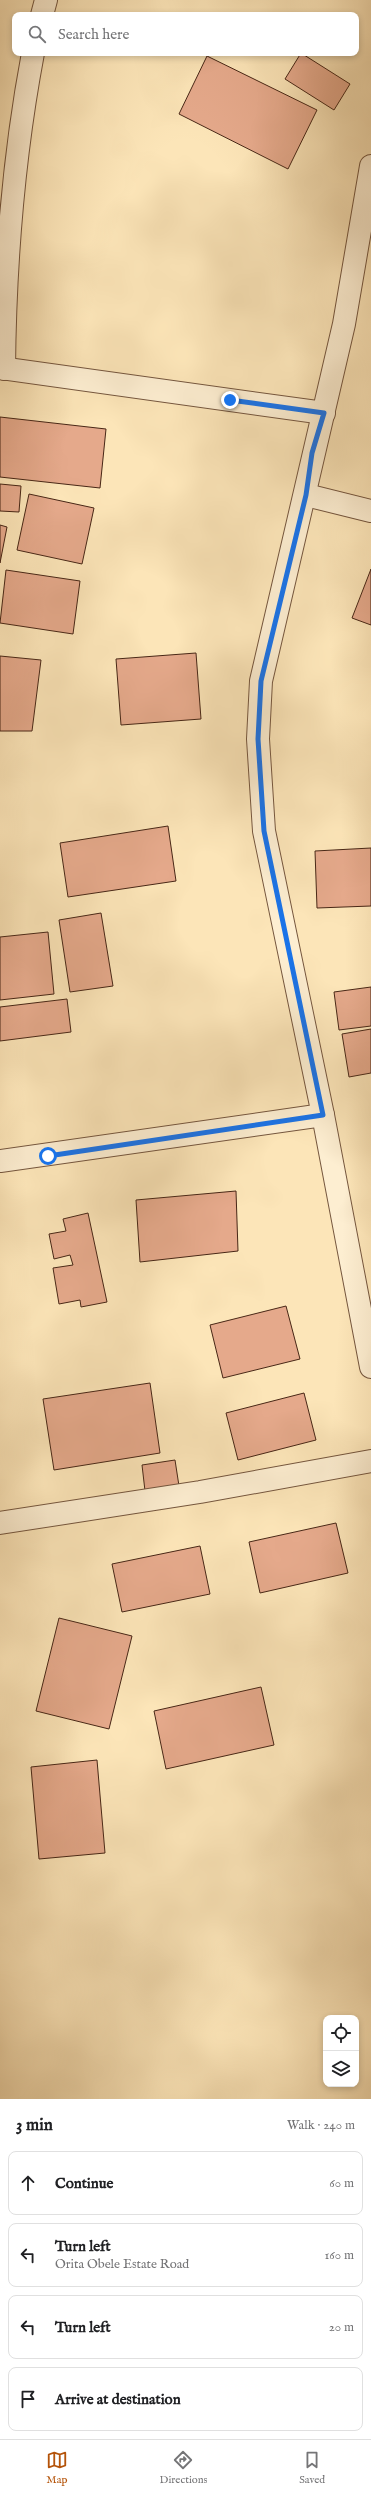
<!DOCTYPE html>
<html lang="en">
<head>
<meta charset="utf-8">
<style>
  body { margin:0; font-family:"IM FELL English",serif; background:#f2f2f2; color:#202124 }
  .controls { position:absolute; right:12px; bottom:12px; display:grid; overflow:hidden; border-radius:8px; box-shadow:0 2px 6px #0003 }
  .controls button { width:36px; height:36px; display:grid; place-items:center; padding:0; border:0; border-bottom:1px solid #e0e0e0; background:#fff; color:#202124; font:20px sans-serif }
  .stop { position:absolute; width:12px; height:12px; margin:-9px; border:3px solid #1a73e8; border-radius:50%; background:#fff }
  .stop.end { background:#1a73e8; border-color:#fff; box-shadow:0 1px 4px #0008 }
  .list { margin:0; padding:0; list-style:none }
  h2 { display:flex; justify-content:space-between; align-items:center; height:52px; margin:0; padding:0 16px; font-size:17px }
  h2 small { font-size:13px; font-weight:400; color:#757577 }
  .list li { display:grid; grid-template-columns:26px 1fr auto; gap:12px; align-items:center; box-sizing:border-box; height:64px; margin:0 8px 8px; padding:0 8px; border:1px solid #e0e0e0; border-radius:8px }
  .list b { display:block; font-size:15px; white-space:nowrap }
  .list p { margin:0; font-size:13px; white-space:nowrap; color:#757577 }
  .list em { font-size:13px; font-style:normal; color:#757577 }
  .icon { flex:none; width:22px; height:22px; fill:none; stroke:currentColor; stroke-width:2; stroke-linecap:round; stroke-linejoin:round }
  .map { position:relative; flex:none; width:371px; height:2099px; overflow:hidden }
  .search { position:absolute; background:#fff; box-shadow:0 2px 6px #0003; left:12px; right:12px; top:12px; height:44px; display:flex; align-items:center; gap:10px; box-sizing:border-box; padding:0 14px; border-radius:8px; color:#757577; font-size:15px }
  .sheet { height:340px; background:#fff }
  nav { display:flex; justify-content:space-around; align-items:center; box-sizing:border-box; height:56px; border-top:1px solid #e0e0e0; background:#fff; font-size:11px; color:#757577 }
  nav a { display:grid; justify-items:center; gap:2px }
  nav .on { color:#b45309 }
  .map>svg:first-child { display:block }
</style>
</head>
<body>
<div class="map">
<svg width="371" height="2099" viewBox="0 0 371 2099">
  <rect width="100%" height="100%" fill="#fce5b8"/>
  <filter id="stains"><feTurbulence type="fractalNoise" baseFrequency=".005" numOctaves="4"/><feColorMatrix values="0 0 0 0 .2 0 0 0 0 .09 0 0 0 0 .02 0 0 0 .5 -.17"/></filter>
  <radialGradient id="worn" r=".72"><stop offset=".6" stop-color="#630" stop-opacity="0"/><stop offset="1" stop-color="#630" stop-opacity=".3"/></radialGradient>
  <!-- building -->
  <g fill="#e5a98b" stroke="#482716">
    <polygon points="301,53 350,84 334,110 285,79"/>
    <polygon points="207,56 317,110 288,169 179,114"/>
    <polygon points="0,417 106,429 100,488 0,477"/>
    <polygon points="0,484 21,486 19,512 0,511"/>
    <polygon points="29,494 94,508 82,564 17,550"/>
    <polygon points="0,525 7,527 0,563"/>
    <polygon points="371,569 371,625 352,618"/>
    <polygon points="6,570 80,581 73,634 0,623"/>
    <polygon points="196,653 201,719 121,725 116,659"/>
    <polygon points="0,656 41,660 32,731 0,731"/>
    <polygon points="168,826 176,881 68,897 60,843"/>
    <polygon points="371,848 371,906 317,908 315,851"/>
    <polygon points="101,913 113,986 70,992 59,920"/>
    <polygon points="48,932 54,994 0,1000 0,937"/>
    <polygon points="371,987 371,1026 339,1030 334,992"/>
    <polygon points="67,999 71,1032 0,1041 0,1007"/>
    <polygon points="371,1029 371,1073 349,1077 342,1034"/>
    <polygon points="236,1191 238,1251 140,1262 136,1200"/>
    <polygon points="88,1213 107,1302 81,1307 80,1300 59,1304 53,1268 73,1265 70,1255 54,1259 49,1234 66,1231 63,1219"/>
    <polygon points="286,1306 300,1359 223,1378 210,1325"/>
    <polygon points="150,1383 160,1453 54,1470 43,1399"/>
    <polygon points="304,1393 316,1440 238,1460 226,1413"/>
    <polygon points="175,1460 179,1486 145,1491 142,1465"/>
    <polygon points="336,1523 348,1573 260,1593 249,1542"/>
    <polygon points="200,1546 210,1594 122,1612 112,1564"/>
    <polygon points="59,1618 132,1636 109,1729 36,1711"/>
    <polygon points="261,1687 274,1745 166,1769 154,1711"/>
    <polygon points="97,1760 105,1853 39,1859 31,1767"/>
  </g>
  <g fill="none" stroke-linecap="round" stroke-linejoin="round">
    <!-- minor casing -->
    <g stroke="#75563e" stroke-width="24">
      <g id="minor">
        <polyline points="42,15 46,0"/>
        <polyline points="371,166 344,324 261,681 258,739 264,831 323,1115 371,1367"/>
        <polyline points="0,368 324,413"/>
        <path d="M 4,369 C 5,261 13,159 33,53"/>
        <polyline points="306,495 371,511"/>
        <polyline points="0,1161 323,1115"/>
        <polyline points="0,1523 200,1492 371,1461"/>
      </g>
    </g>
    <!-- minor -->
    <use href="#minor" stroke="#fdeed1" stroke-width="22"/>
  </g>
  <g fill="none" stroke-linecap="round" stroke-linejoin="round">
    <!-- route -->
    <polyline stroke="#1a73e8" stroke-width="5" points="48,1156 323,1115 264,831 258,739 261,681 306,495 312,453 324,413 230,400"/>
  </g>
  <rect width="100%" height="100%" filter="url(#stains)"/>
  <rect width="100%" height="100%" fill="url(#worn)"/>
</svg>
<div class="controls">
<button><svg class="icon" aria-label="locate" viewBox="0 0 24 24"><circle cx="12" cy="12" r="6"/><path d="M12 2v4M12 18v4M2 12h4M18 12h4"/></svg></button>
<button><svg class="icon" aria-label="layers" viewBox="0 0 24 24"><path d="M12 4l9 5-9 5-9-5zM3 14l9 5 9-5"/></svg></button>
</div>
<div class="stop" style="left:48px;top:1156px"></div>
<div class="stop end" style="left:230px;top:400px"></div>
<div class="search"><svg class="icon" aria-label="search" viewBox="0 0 24 24"><circle cx="10" cy="10" r="6"/><path d="M15 15l6 6"/></svg>Search here</div>
</div>
<section class="sheet">
<h2>3 min<small>Walk · 240 m</small></h2>
<ul class="list">
<li><svg class="icon" aria-label="ahead" viewBox="0 0 24 24"><path d="M12 20V5M6 11l6-6 6 6"/></svg><div><b>Continue</b></div><em>60 m</em></li>
<li><svg class="icon" aria-label="left" viewBox="0 0 24 24"><path d="M17 20v-9H6M10 6l-5 5 5 5"/></svg><div><b>Turn left</b><p>Orita Obele Estate Road</p></div><em>160 m</em></li>
<li><svg class="icon" aria-label="left" viewBox="0 0 24 24"><path d="M17 20v-9H6M10 6l-5 5 5 5"/></svg><div><b>Turn left</b></div><em>20 m</em></li>
<li><svg class="icon" aria-label="arrive" viewBox="0 0 24 24"><path d="M6 21V4h12l-3 4 3 4H6"/></svg><div><b>Arrive at destination</b></div></li>
</ul>
</section>
<nav>
<a class="on"><svg class="icon" aria-label="map" viewBox="0 0 24 24"><path d="M3 6l6-2 6 2 6-2v14l-6 2-6-2-6 2zM9 4v14M15 6v14"/></svg>Map</a>
<a><svg class="icon" aria-label="directions" viewBox="0 0 24 24"><path d="M12 3l9 9-9 9-9-9zM9 14v-3h6M13 9l2 2-2 2"/></svg>Directions</a>
<a><svg class="icon" aria-label="saved" viewBox="0 0 24 24"><path d="M7 4h10v16l-5-4-5 4z"/></svg>Saved</a>
</nav>
</body>
</html>
